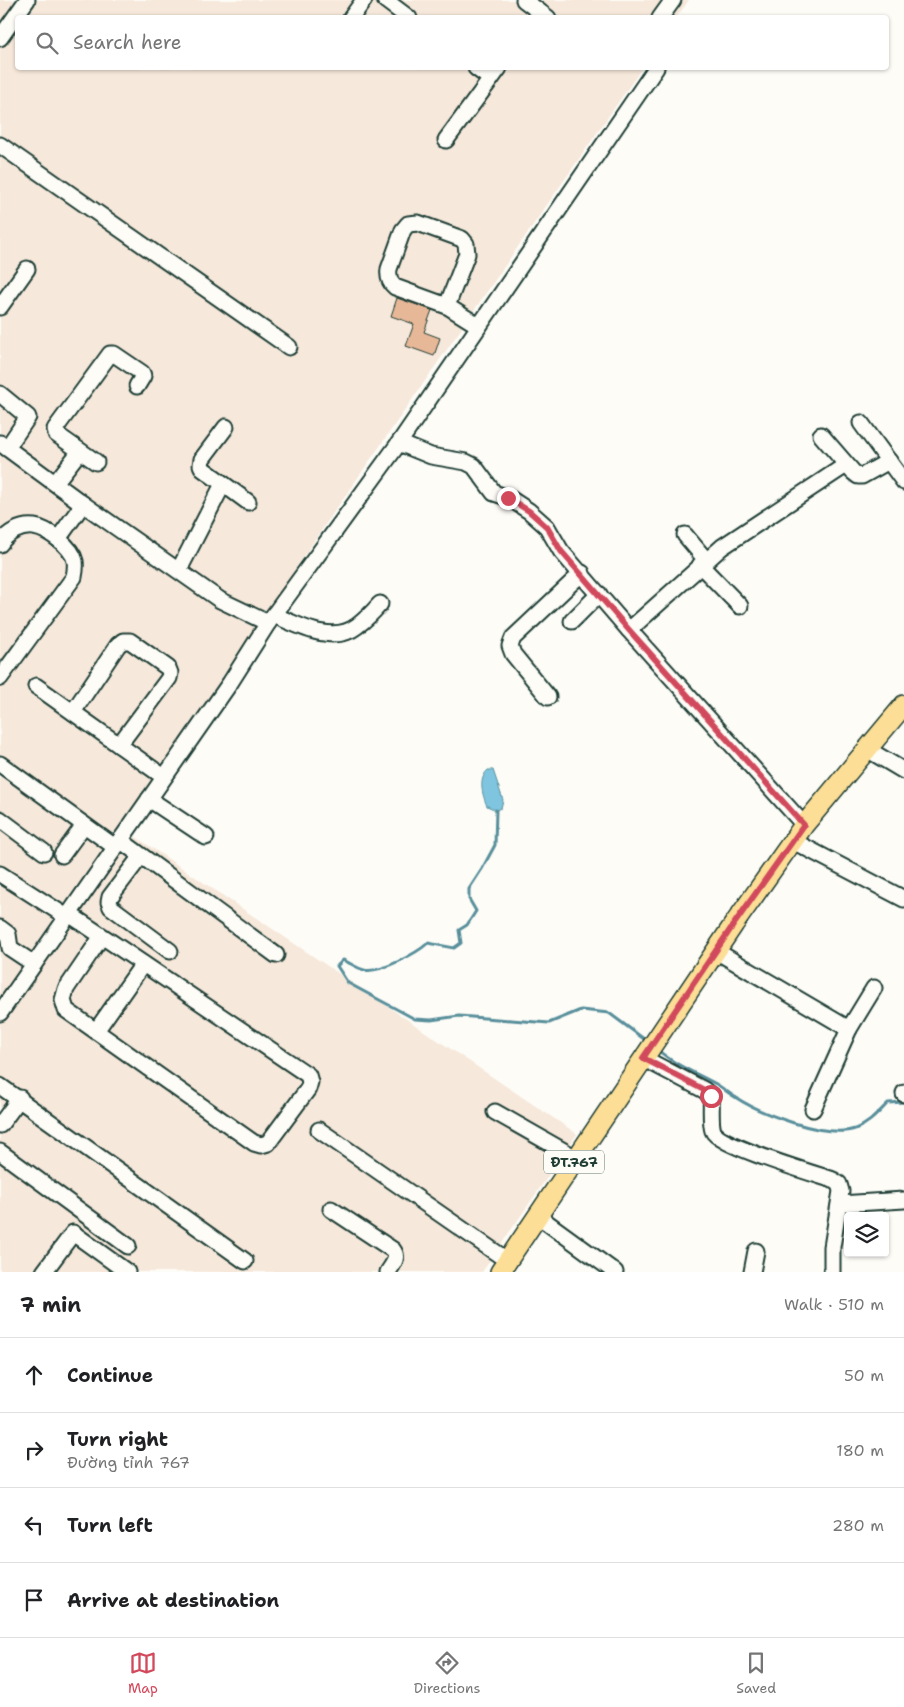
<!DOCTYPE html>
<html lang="en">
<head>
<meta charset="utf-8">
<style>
  body { margin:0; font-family:"Shantell Sans",sans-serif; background:#f2f2f2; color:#202124 }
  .controls { position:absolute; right:15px; bottom:15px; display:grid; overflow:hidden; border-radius:5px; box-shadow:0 1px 4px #0004 }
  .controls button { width:45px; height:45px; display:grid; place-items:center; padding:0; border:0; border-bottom:1px solid #e0e0e0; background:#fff; color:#202124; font:25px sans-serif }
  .stop { position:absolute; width:15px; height:15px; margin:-11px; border:4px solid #d1495b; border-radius:50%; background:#fff }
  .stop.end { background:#d1495b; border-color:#fff; box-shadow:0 1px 5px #0008 }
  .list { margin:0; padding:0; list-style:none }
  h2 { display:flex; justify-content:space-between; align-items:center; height:65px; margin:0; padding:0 20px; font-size:21px }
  h2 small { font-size:16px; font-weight:400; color:#757577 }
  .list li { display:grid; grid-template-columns:32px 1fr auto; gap:15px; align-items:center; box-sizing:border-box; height:75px; padding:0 20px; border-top:1px solid #e0e0e0 }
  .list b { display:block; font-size:19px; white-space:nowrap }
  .list p { margin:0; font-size:16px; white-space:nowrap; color:#757577 }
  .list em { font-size:16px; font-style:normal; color:#757577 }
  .icon { flex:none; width:28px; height:28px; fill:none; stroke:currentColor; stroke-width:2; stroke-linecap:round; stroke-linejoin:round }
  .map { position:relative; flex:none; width:904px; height:1272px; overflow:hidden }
  .search { position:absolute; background:#fff; box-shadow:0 1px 4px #0004; left:15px; right:15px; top:15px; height:55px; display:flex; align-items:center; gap:12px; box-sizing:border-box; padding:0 18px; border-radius:5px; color:#757577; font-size:19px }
  .sheet { height:365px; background:#fff }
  nav { display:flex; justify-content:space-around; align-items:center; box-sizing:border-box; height:70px; border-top:1px solid #e0e0e0; background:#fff; font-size:14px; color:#757577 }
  nav a { display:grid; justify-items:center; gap:2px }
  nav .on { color:#d1495b }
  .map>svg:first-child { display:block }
</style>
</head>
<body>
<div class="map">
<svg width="904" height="1272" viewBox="0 0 904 1272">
  <rect width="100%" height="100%" fill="#fdfcf7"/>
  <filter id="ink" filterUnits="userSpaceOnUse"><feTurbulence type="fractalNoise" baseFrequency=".02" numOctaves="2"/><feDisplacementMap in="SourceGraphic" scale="10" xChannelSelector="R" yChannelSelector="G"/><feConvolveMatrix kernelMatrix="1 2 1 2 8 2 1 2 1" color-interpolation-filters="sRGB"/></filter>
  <g filter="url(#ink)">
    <!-- built -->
    <polygon fill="#f6e8da" points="0,0 689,0 676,18 18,18 18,68 642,68 325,525 121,827 577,1134 482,1272 0,1272"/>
    <!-- water -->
    <path fill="#7fc5e0" stroke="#598f9b" d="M 488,770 L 493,770 L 503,800 L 501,808 L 496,810 L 487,806 C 482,794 478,779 488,770 Z"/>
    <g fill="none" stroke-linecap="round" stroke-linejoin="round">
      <!-- stream -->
      <g stroke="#598f9b" stroke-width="3">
        <path d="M 496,810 L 495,845 L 482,869 L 469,889 L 469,899 L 476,911 L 467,925 L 459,930 L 461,943 L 454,948 L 428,943 C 417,953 379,974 364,970 C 357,968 350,963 343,960 L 337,966 L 348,983 L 415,1019 L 431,1020 L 459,1016 L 549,1023 L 581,1010 L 609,1013 L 648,1042"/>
        <path d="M 657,1049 C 674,1065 696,1073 716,1084 C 723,1088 728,1093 735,1097 C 759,1113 826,1139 855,1129 C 869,1124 877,1114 888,1103 L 904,1102"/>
      </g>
    </g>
    <!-- building -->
    <polygon fill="#e7b897" stroke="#1f3d34" points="397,298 432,310 424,332 440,338 434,356 406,346 414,324 391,316"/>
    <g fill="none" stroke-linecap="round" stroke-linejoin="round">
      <!-- minor casing -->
      <g stroke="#1f3d34" stroke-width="19">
        <g id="minor">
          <polyline points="385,0 409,18"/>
          <polyline points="524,0 548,18"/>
          <polyline points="351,18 364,0"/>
          <polyline points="660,18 673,0"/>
          <polyline points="0,38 27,0"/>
          <polyline points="476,68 491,79"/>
          <polyline points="446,140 499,68"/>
          <polyline points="0,145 289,347"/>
          <path d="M 447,306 L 467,254 L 466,244 L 462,239 L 418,223 L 408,224 L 403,230 L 389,269 C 388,276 389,282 395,287 L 447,306 L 479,326"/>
          <polyline points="0,307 27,269"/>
          <polyline points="0,394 28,417 7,448"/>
          <polyline points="861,423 904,482"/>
          <polyline points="226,427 202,459 201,465 203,469 248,502"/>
          <polyline points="821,435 853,472 858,476 862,476 889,461"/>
          <polyline points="0,443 83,504 220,600 268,623 230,683 0,1013"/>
          <polyline points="399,443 431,456 466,462 474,466 494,493 509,498 529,511 547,527 561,551 629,630 804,825"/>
          <polyline points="96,462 56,434 55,429 110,354 114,354 142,373 143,376 137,386"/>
          <polyline points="55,483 80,451"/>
          <polyline points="685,535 706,560"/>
          <polyline points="58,539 83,504"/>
          <path d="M 0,544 C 7,533 21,525 34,527 C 48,529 72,547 75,561 C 76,567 75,572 74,577 L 0,678"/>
          <polyline points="700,565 740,606"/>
          <polyline points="179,570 223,484"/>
          <path d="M 274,615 C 298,625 333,645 357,626 C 365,620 373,612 380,604"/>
          <polyline points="572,621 599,594"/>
          <polyline points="268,623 399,443 656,68"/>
          <polyline points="629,630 722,547 846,465"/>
          <polyline points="36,686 164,777"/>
          <polyline points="548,697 513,654 510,646 513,638 582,573"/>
          <polyline points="73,712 118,645 123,641 130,641 168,668 170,673 169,678 119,745"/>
          <polyline points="867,749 904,771"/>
          <polyline points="0,764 115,847"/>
          <polyline points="149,799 206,837"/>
          <polyline points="0,819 44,852"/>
          <polyline points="120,840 276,955"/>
          <polyline points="793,841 904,899"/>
          <polyline points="62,855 84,825"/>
          <polyline points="141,856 110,897 109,902 111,907 170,951"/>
          <polyline points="0,874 67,917"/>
          <polyline points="69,914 102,936 308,1075 310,1082 308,1089 268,1143 261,1145 254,1143 66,1010 63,1000 66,989 102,936"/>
          <polyline points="0,928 8,934 10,948 34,964"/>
          <polyline points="716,951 849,1029 874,988"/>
          <polyline points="96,1031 143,964"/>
          <path d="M 643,1058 L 704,1090 L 711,1096 C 712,1106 710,1123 713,1131 C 717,1145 815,1174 833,1180 L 839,1184 L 841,1191 L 832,1247 L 832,1272"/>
          <polyline points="0,1086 245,1261"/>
          <polyline points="904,1094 904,1093"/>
          <polyline points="813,1109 849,1029"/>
          <polyline points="495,1112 576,1158"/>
          <polyline points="0,1125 20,1098"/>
          <polyline points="319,1130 508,1261"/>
          <polyline points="0,1152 128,1246"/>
          <polyline points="840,1204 904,1200"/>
          <path d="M 331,1209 L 393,1250 C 399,1258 393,1264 388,1272"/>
          <polyline points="538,1216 615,1272"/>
          <polyline points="44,1272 73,1233 127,1272"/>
          <polyline points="752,1272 756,1251"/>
        </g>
      </g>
      <!-- major casing -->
      <g stroke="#1f3d34" stroke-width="22">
        <polyline id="major" points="500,1272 734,924 804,825 904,705"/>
      </g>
      <!-- minor -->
      <use href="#minor" stroke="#fdfcf7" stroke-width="15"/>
      <!-- major -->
      <use href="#major" stroke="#fcde96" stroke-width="19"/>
    </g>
  </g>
  <g fill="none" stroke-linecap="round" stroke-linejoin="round" filter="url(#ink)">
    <!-- route -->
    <polyline stroke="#d1495b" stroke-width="6" points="508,498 529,511 547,527 561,551 629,630 804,825 734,924 643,1058 704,1090 711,1096"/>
  </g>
  <g text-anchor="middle" stroke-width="4.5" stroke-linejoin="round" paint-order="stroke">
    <!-- shield labels -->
    <rect fill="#fdfcf7" stroke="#62766e" stroke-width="1" x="544" y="1150.5" width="60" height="23" rx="4"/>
    <g font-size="14" font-weight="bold" fill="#1f3d34">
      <text x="574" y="1167">ĐT.767</text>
    </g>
  </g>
</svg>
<div class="controls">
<button><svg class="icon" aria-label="layers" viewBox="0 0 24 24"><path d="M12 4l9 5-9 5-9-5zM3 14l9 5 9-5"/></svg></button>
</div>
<div class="stop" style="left:711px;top:1096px"></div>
<div class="stop end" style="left:508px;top:498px"></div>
<div class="search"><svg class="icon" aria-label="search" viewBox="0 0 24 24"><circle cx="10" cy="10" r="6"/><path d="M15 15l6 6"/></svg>Search here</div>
</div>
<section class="sheet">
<h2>7 min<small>Walk · 510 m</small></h2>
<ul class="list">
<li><svg class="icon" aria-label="ahead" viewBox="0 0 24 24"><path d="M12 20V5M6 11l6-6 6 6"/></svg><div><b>Continue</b></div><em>50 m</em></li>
<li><svg class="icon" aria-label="right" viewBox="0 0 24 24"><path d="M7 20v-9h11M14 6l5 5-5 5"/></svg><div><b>Turn right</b><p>Đường tỉnh 767</p></div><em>180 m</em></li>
<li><svg class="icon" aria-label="left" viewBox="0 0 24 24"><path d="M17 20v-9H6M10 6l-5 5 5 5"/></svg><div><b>Turn left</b></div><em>280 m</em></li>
<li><svg class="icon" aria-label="arrive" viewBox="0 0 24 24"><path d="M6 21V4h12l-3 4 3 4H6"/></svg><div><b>Arrive at destination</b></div></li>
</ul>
</section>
<nav>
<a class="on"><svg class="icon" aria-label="map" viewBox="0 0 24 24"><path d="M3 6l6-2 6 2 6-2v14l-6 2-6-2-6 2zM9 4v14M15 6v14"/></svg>Map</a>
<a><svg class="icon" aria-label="directions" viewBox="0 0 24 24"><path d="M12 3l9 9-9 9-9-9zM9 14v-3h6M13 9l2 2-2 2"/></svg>Directions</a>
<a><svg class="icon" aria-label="saved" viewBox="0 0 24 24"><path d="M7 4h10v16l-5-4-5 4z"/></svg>Saved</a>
</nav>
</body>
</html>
